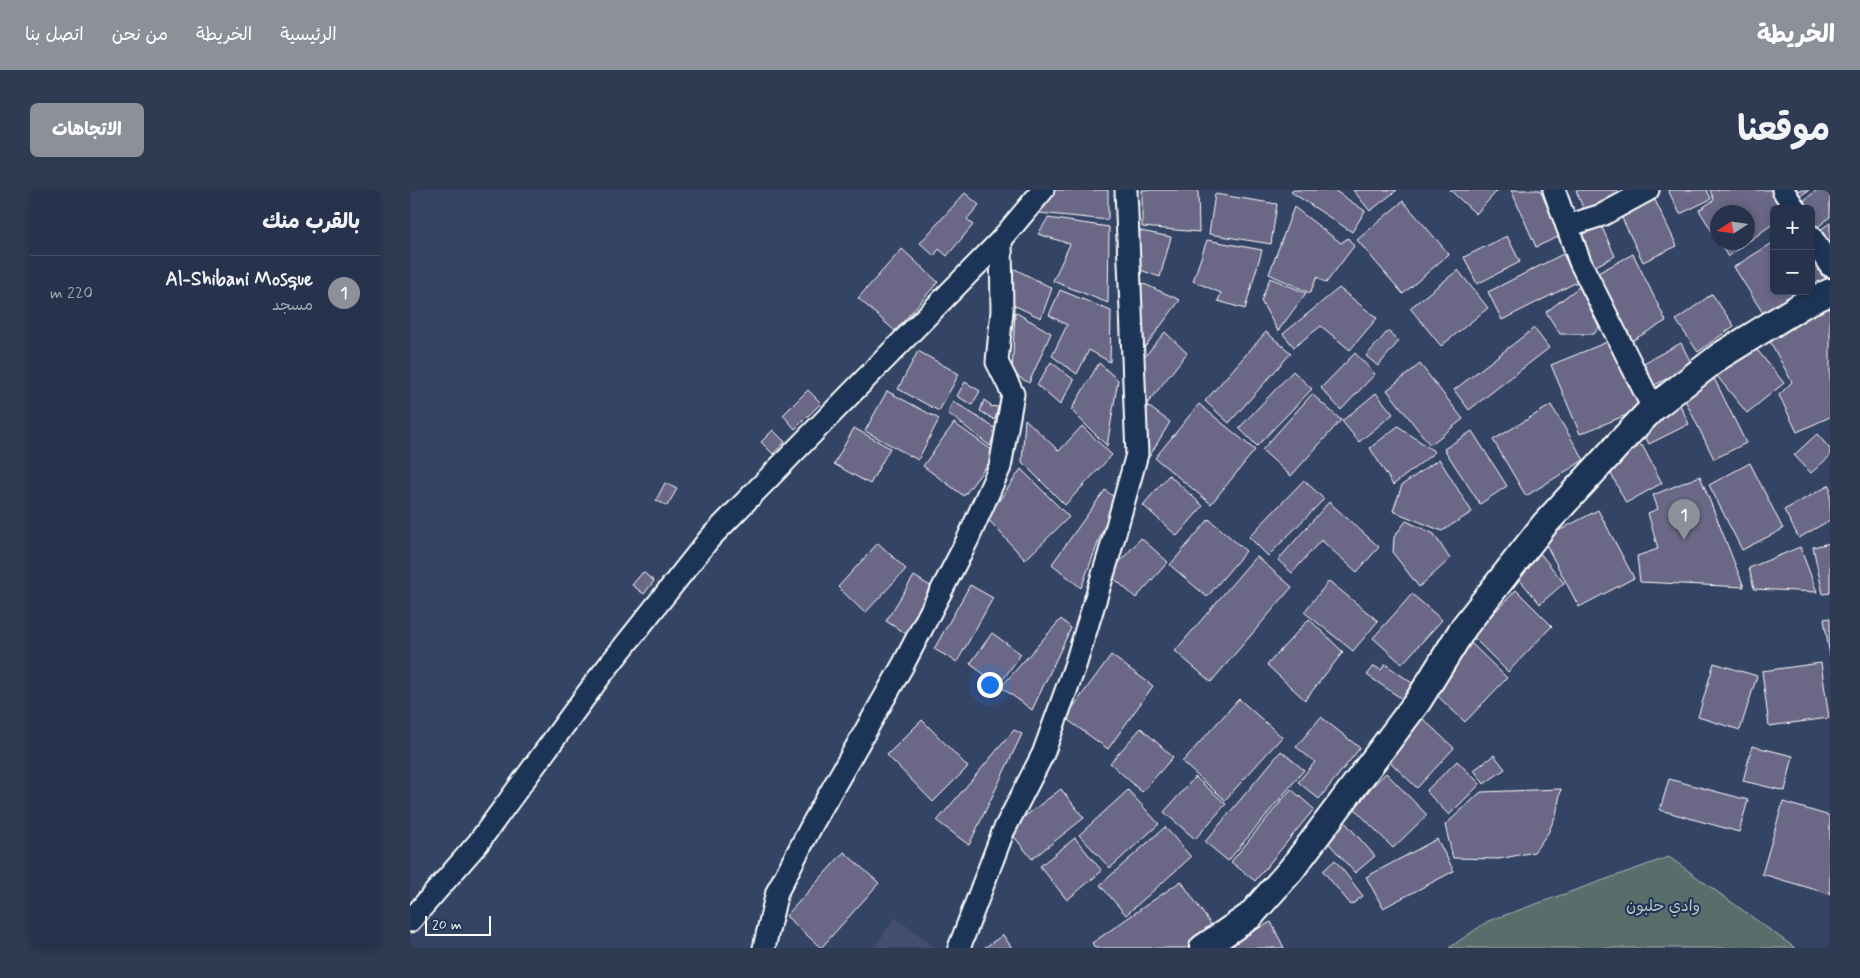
<!DOCTYPE html>
<html lang="ar">
<head>
<meta charset="utf-8">
<style>
  body { margin:0; font-family:Mynerve,"Playpen Sans Arabic",sans-serif; background:#2f3b53; color:#f1f3f6; direction:rtl }
  .controls { position:absolute; right:15px; top:15px; display:grid; overflow:hidden; border-radius:8px; box-shadow:0 2px 8px #0003 }
  .controls button { width:45px; height:45px; display:grid; place-items:center; padding:0; border:0; border-bottom:1px solid #434e64; background:#27334c; color:#f1f3f6; font:25px sans-serif }
  .compass { position:absolute; left:1300px; top:15px; width:45px; height:45px; border-radius:50%; background:#27334c; box-shadow:0 2px 8px #0003; rotate:258deg }
  .scale { position:absolute; left:15px; bottom:12px; width:66px; box-sizing:border-box; padding-left:5px; border:2px solid #fff; border-top:0; font-size:14px; line-height:18px; white-space:nowrap; color:#fff; -webkit-text-stroke:4px #1d3557; paint-order:stroke }
  .you { position:absolute; left:579px; top:494px; width:18px; height:18px; margin:-12px; border:4px solid #fff; border-radius:50%; background:#1a73e8; box-shadow:0 0 0 8px #1a73e833 }
  .badge { display:grid; place-items:center; width:32px; height:32px; border-radius:50%; background:#8c9099; color:#fff; font-size:16px; font-weight:700 }
  .pin { position:absolute; translate:-50% -41px; filter:drop-shadow(0 1px 2px #0008) }
  .pin::after { content:''; position:absolute; top:26px; width:18px; height:15px; background:inherit; clip-path:polygon(0 0,100% 0,50% 100%) }
  .list { margin:0; padding:0; list-style:none }
  h2 { display:flex; justify-content:space-between; align-items:center; height:65px; margin:0; padding:0 20px; font-size:21px }
  h2 small { font-size:16px; font-weight:400; color:#a4aab5 }
  .list li { display:grid; grid-template-columns:32px 1fr auto; gap:15px; align-items:center; box-sizing:border-box; height:75px; padding:0 20px; border-top:1px solid #434e64 }
  .list b { display:block; font-size:19px; white-space:nowrap }
  .list p { margin:0; font-size:16px; white-space:nowrap; color:#a4aab5 }
  .list em { font-size:16px; font-style:normal; color:#a4aab5 }
  .map { position:relative; flex:none; width:1420px; height:758px; overflow:hidden; direction:ltr; border-radius:8px }
  header { display:flex; align-items:center; gap:30px; box-sizing:border-box; height:70px; padding:0 25px; background:#8c9099; color:#fff }
  header strong { font-size:24px }
  nav { display:flex; gap:28px; margin-inline-start:auto; font-size:18px }
  .intro { display:flex; align-items:center; justify-content:space-between; box-sizing:border-box; height:120px; padding:0 30px }
  h1 { margin:0; font-size:35px }
  .button { padding:12px 22px; border-radius:8px; background:#8c9099; color:#fff; font-size:18px; font-weight:700 }
  main { display:flex; gap:30px; padding:0 30px }
  aside { flex:1; background:#27334c; border-radius:8px; box-shadow:0 2px 8px #0003 }
  .map>svg:first-child { display:block }
</style>
</head>
<body>
<header>
<strong>الخريطة</strong>
<nav><a>الرئيسية</a><a>الخريطة</a><a>من نحن</a><a>اتصل بنا</a></nav>
</header>
<div class="intro"><h1>موقعنا</h1><a class="button">الاتجاهات</a></div>
<main>
<div class="map">
<svg width="1420" height="758" viewBox="0 0 1420 758">
  <rect width="100%" height="100%" fill="#344465"/>
  <filter id="ink" filterUnits="userSpaceOnUse"><feTurbulence type="fractalNoise" baseFrequency=".02" numOctaves="2"/><feDisplacementMap in="SourceGraphic" scale="10" xChannelSelector="R" yChannelSelector="G"/><feConvolveMatrix kernelMatrix="1 2 1 2 8 2 1 2 1" color-interpolation-filters="sRGB"/></filter>
  <g filter="url(#ink)">
    <!-- built -->
    <polygon fill="#444e6f" points="485,727 526,758 464,758"/>
    <!-- green -->
    <polygon fill="#596e6a" stroke="#acb6b4" points="1259,667 1385,758 1039,758 1078,731"/>
    <!-- building -->
    <g fill="#6a6786" stroke="#fff">
      <polygon points="636,0 698,0 698,30 629,23"/>
      <polygon points="732,0 788,0 789,42 732,37"/>
      <polygon points="883,0 924,0 955,21 942,42 881,2"/>
      <polygon points="943,0 987,0 960,21"/>
      <polygon points="1040,0 1088,0 1066,24"/>
      <polygon points="1101,0 1130,0 1150,46 1126,57"/>
      <polygon points="1166,0 1208,0 1211,10 1175,23"/>
      <polygon points="1258,0 1297,0 1301,9 1270,24"/>
      <polygon points="1300,0 1363,0 1373,19 1364,19 1364,33 1338,52 1338,22 1308,22 1308,51 1289,20 1304,10"/>
      <polygon points="1375,0 1399,0 1382,11"/>
      <polygon points="1407,0 1420,0 1420,27 1405,39 1401,34 1401,19 1389,19 1387,16"/>
      <polygon points="555,3 569,15 557,29 563,35 537,66 529,59 524,66 510,53"/>
      <polygon points="805,4 867,14 861,54 799,44"/>
      <polygon points="1244,8 1267,56 1233,72 1210,24"/>
      <polygon points="993,11 1039,64 993,104 947,50"/>
      <polygon points="884,17 931,53 938,48 944,56 916,93 907,87 900,103 859,84"/>
      <polygon points="638,28 699,37 698,113 643,91 660,54 628,44"/>
      <polygon points="1190,33 1205,66 1180,79 1165,44"/>
      <polygon points="1420,33 1420,55 1418,56 1407,42"/>
      <polygon points="726,40 761,47 750,87 725,78"/>
      <polygon points="1097,46 1110,72 1067,94 1054,67"/>
      <polygon points="797,50 852,60 835,119 808,111 811,103 783,91"/>
      <polygon points="1309,52 1337,52 1318,67"/>
      <polygon points="1364,52 1364,101 1398,101 1356,128 1324,77"/>
      <polygon points="1401,55 1420,85 1401,99"/>
      <polygon points="492,59 528,92 485,141 448,108"/>
      <polygon points="1153,64 1167,92 1092,130 1078,102"/>
      <polygon points="1223,64 1256,131 1218,153 1186,84"/>
      <polygon points="597,75 642,98 631,128 599,113"/>
      <polygon points="1048,80 1078,118 1031,156 1000,118"/>
      <polygon points="860,88 896,103 868,141 851,111"/>
      <polygon points="725,90 770,110 729,165"/>
      <polygon points="1169,97 1190,136 1184,144 1150,144 1136,122"/>
      <polygon points="929,98 967,128 940,160 911,136 884,157 873,144"/>
      <polygon points="650,100 701,121 700,172 679,160 667,184 642,166 657,135 639,125"/>
      <polygon points="1302,104 1324,136 1288,162 1266,130"/>
      <polygon points="1420,110 1420,227 1387,242 1369,205 1382,192 1356,144"/>
      <polygon points="605,122 641,143 619,193 602,183"/>
      <polygon points="1124,138 1139,158 1059,220 1044,200"/>
      <polygon points="978,141 989,151 968,176 956,166"/>
      <polygon points="755,142 777,163 737,214 727,203 726,177"/>
      <polygon points="856,142 881,163 819,233 795,211"/>
      <polygon points="1202,150 1231,219 1170,244 1141,175"/>
      <polygon points="1339,150 1374,193 1337,223 1302,180"/>
      <polygon points="1271,153 1282,175 1241,197 1230,175"/>
      <polygon points="508,161 549,184 529,221 488,199"/>
      <polygon points="945,163 965,184 931,220 911,198"/>
      <polygon points="641,172 664,190 650,215 627,195"/>
      <polygon points="689,173 708,190 697,256 661,220"/>
      <polygon points="1010,174 1053,229 1020,255 977,200"/>
      <polygon points="883,181 902,199 847,256 829,238"/>
      <polygon points="1302,184 1336,253 1304,269 1270,200"/>
      <polygon points="555,192 570,201 562,215 547,206"/>
      <polygon points="398,200 411,213 385,239 373,225"/>
      <polygon points="477,201 529,229 508,270 455,241"/>
      <polygon points="966,203 983,224 949,252 932,231"/>
      <polygon points="902,204 931,230 881,286 852,260"/>
      <polygon points="574,210 581,215 580,216 588,217 585,230 570,221"/>
      <polygon points="543,211 586,239 580,256 538,223"/>
      <polygon points="731,211 760,232 739,267 729,263"/>
      <polygon points="789,214 845,260 801,314 745,268"/>
      <polygon points="1141,215 1174,270 1116,306 1083,250"/>
      <polygon points="1270,215 1279,234 1239,254 1229,235"/>
      <polygon points="615,229 649,261 672,236 702,265 655,315 612,272"/>
      <polygon points="544,233 586,263 554,306 513,276"/>
      <polygon points="988,236 1025,262 983,295 960,258"/>
      <polygon points="444,238 480,258 460,294 424,274"/>
      <polygon points="363,240 375,252 363,264 351,252"/>
      <polygon points="1062,241 1097,296 1070,314 1034,259"/>
      <polygon points="1407,244 1420,259 1420,266 1401,283 1384,265"/>
      <polygon points="1232,255 1252,293 1216,313 1196,274"/>
      <polygon points="1029,269 1062,322 1032,341 983,321 992,295"/>
      <polygon points="1340,273 1373,339 1332,360 1299,295"/>
      <polygon points="611,279 659,327 615,370 577,328"/>
      <polygon points="759,285 793,316 767,346 733,315"/>
      <polygon points="1290,286 1334,397 1230,392 1227,366 1248,359 1238,323 1248,319 1243,305"/>
      <polygon points="894,290 914,309 858,366 839,347"/>
      <polygon points="255,293 267,299 257,316 246,310"/>
      <polygon points="1420,295 1420,330 1389,348 1374,320"/>
      <polygon points="695,300 705,308 671,398 642,374"/>
      <polygon points="919,312 969,357 947,382 911,350 882,383 868,370"/>
      <polygon points="1188,320 1224,388 1169,417 1133,349"/>
      <polygon points="799,329 836,361 797,407 760,375"/>
      <polygon points="996,331 1024,344 1040,369 1009,397 983,363 984,347"/>
      <polygon points="731,348 758,372 726,408 699,384"/>
      <polygon points="468,353 496,379 455,423 428,397"/>
      <polygon points="1420,353 1420,403 1413,404 1403,357"/>
      <polygon points="1390,357 1407,402 1344,399 1339,378"/>
      <polygon points="1129,362 1154,393 1130,414 1104,383"/>
      <polygon points="846,366 882,397 801,492 765,461"/>
      <polygon points="233,382 244,391 234,404 222,395"/>
      <polygon points="504,386 530,402 501,447 476,431"/>
      <polygon points="919,391 968,431 943,461 894,422"/>
      <polygon points="560,395 583,408 547,472 524,459"/>
      <polygon points="1106,400 1142,436 1098,482 1062,446"/>
      <polygon points="1002,404 1032,430 992,474 963,448"/>
      <polygon points="1420,428 1420,466 1414,429"/>
      <polygon points="651,429 661,438 622,520 591,497"/>
      <polygon points="899,429 933,462 895,510 857,475"/>
      <polygon points="582,443 611,464 589,495 560,474"/>
      <polygon points="1061,453 1097,488 1055,532 1018,497"/>
      <polygon points="701,465 743,496 698,559 655,528"/>
      <polygon points="1304,473 1347,486 1330,540 1288,527"/>
      <polygon points="1411,473 1419,528 1359,536 1352,481"/>
      <polygon points="975,474 1005,495 995,511 957,485 964,476 971,480"/>
      <polygon points="829,509 872,547 815,610 772,572"/>
      <polygon points="911,527 950,558 909,609 888,592 905,572 886,557"/>
      <polygon points="1013,529 1044,558 1007,598 976,568"/>
      <polygon points="512,530 558,577 523,612 477,565"/>
      <polygon points="731,538 763,567 732,602 700,573"/>
      <polygon points="604,540 612,544 559,655 527,631"/>
      <polygon points="1342,556 1383,566 1375,601 1333,591"/>
      <polygon points="871,561 894,580 818,671 795,652"/>
      <polygon points="1084,565 1095,579 1074,594 1064,580"/>
      <polygon points="1047,571 1070,594 1039,625 1016,601"/>
      <polygon points="976,583 1017,625 983,658 942,616"/>
      <polygon points="785,587 816,614 785,649 754,622"/>
      <polygon points="1259,589 1338,610 1329,642 1250,620"/>
      <polygon points="651,599 674,628 622,669 598,639"/>
      <polygon points="881,599 904,619 845,691 821,672"/>
      <polygon points="1151,599 1146,625 1138,643 1124,662 1089,669 1043,668 1035,635 1071,602"/>
      <polygon points="718,600 749,634 700,678 669,645"/>
      <polygon points="1373,612 1420,626 1420,704 1352,684"/>
      <polygon points="934,631 965,666 945,683 914,648"/>
      <polygon points="755,637 781,667 716,725 690,695"/>
      <polygon points="665,648 692,681 657,710 630,676"/>
      <polygon points="1027,649 1044,681 973,718 956,687"/>
      <polygon points="434,662 469,693 411,758 376,726"/>
      <polygon points="925,670 953,706 941,715 913,681"/>
      <polygon points="771,691 804,739 776,758 685,758 682,753"/>
      <polygon points="861,732 874,758 825,758 822,752"/>
      <polygon points="593,745 602,758 574,758"/>
    </g>
    <g fill="none" stroke-linecap="round" stroke-linejoin="round">
      <!-- minor casing -->
      <g stroke="#fff" stroke-width="25">
        <g id="minor">
          <polyline points="1144,0 1170,72 1243,218"/>
          <polyline points="1373,0 1385,19"/>
          <polyline points="1157,36 1192,25 1238,0"/>
          <polyline points="1401,46 1420,76"/>
          <polyline points="0,731 68,653 188,489 300,348 591,50 633,0"/>
          <polyline points="354,758 367,702 403,633 493,475 557,351 590,277 603,204 587,172 592,121 591,50"/>
          <polyline points="549,758 593,642 633,564 665,476 699,365 727,264 716,0"/>
        </g>
      </g>
      <!-- tertiary casing -->
      <g stroke="#fff" stroke-width="30">
        <polyline id="tertiary" points="793,758 840,726 881,680 1008,511 1054,437 1134,335 1217,245 1243,218 1310,166 1394,114 1420,102"/>
      </g>
      <!-- minor -->
      <use href="#minor" stroke="#1d3557" stroke-width="21"/>
      <!-- tertiary -->
      <use href="#tertiary" stroke="#1d3557" stroke-width="26"/>
    </g>
  </g>
  <g text-anchor="middle" stroke-width="4" stroke-linejoin="round" paint-order="stroke">
    <!-- park labels -->
    <g font-size="16" fill="#bdc5c3" stroke="#1d3557">
      <text x="1253" y="721">وادي حلبون</text>
    </g>
  </g>
</svg>
<div class="controls">
<button>+</button>
<button>−</button>
</div>
<svg class="compass" viewBox="-18 -18 36 36"><path d="M0-13l5 13h-10z" fill="#e53935"/><path d="M0 13l5-13h-10z" fill="#a4aab5"/></svg>
<div class="scale">20 m</div>
<div class="you"></div>
<div class="pin badge" style="left:1274px;top:350px">1</div>
</div>
<aside>
<h2>بالقرب منك<small></small></h2>
<ul class="list">
<li><span class="badge">1</span><div><b>Al-Shibani Mosque</b><p>مسجد</p></div><em>220 m</em></li>
</ul>
</aside>
</main>
</body>
</html>
